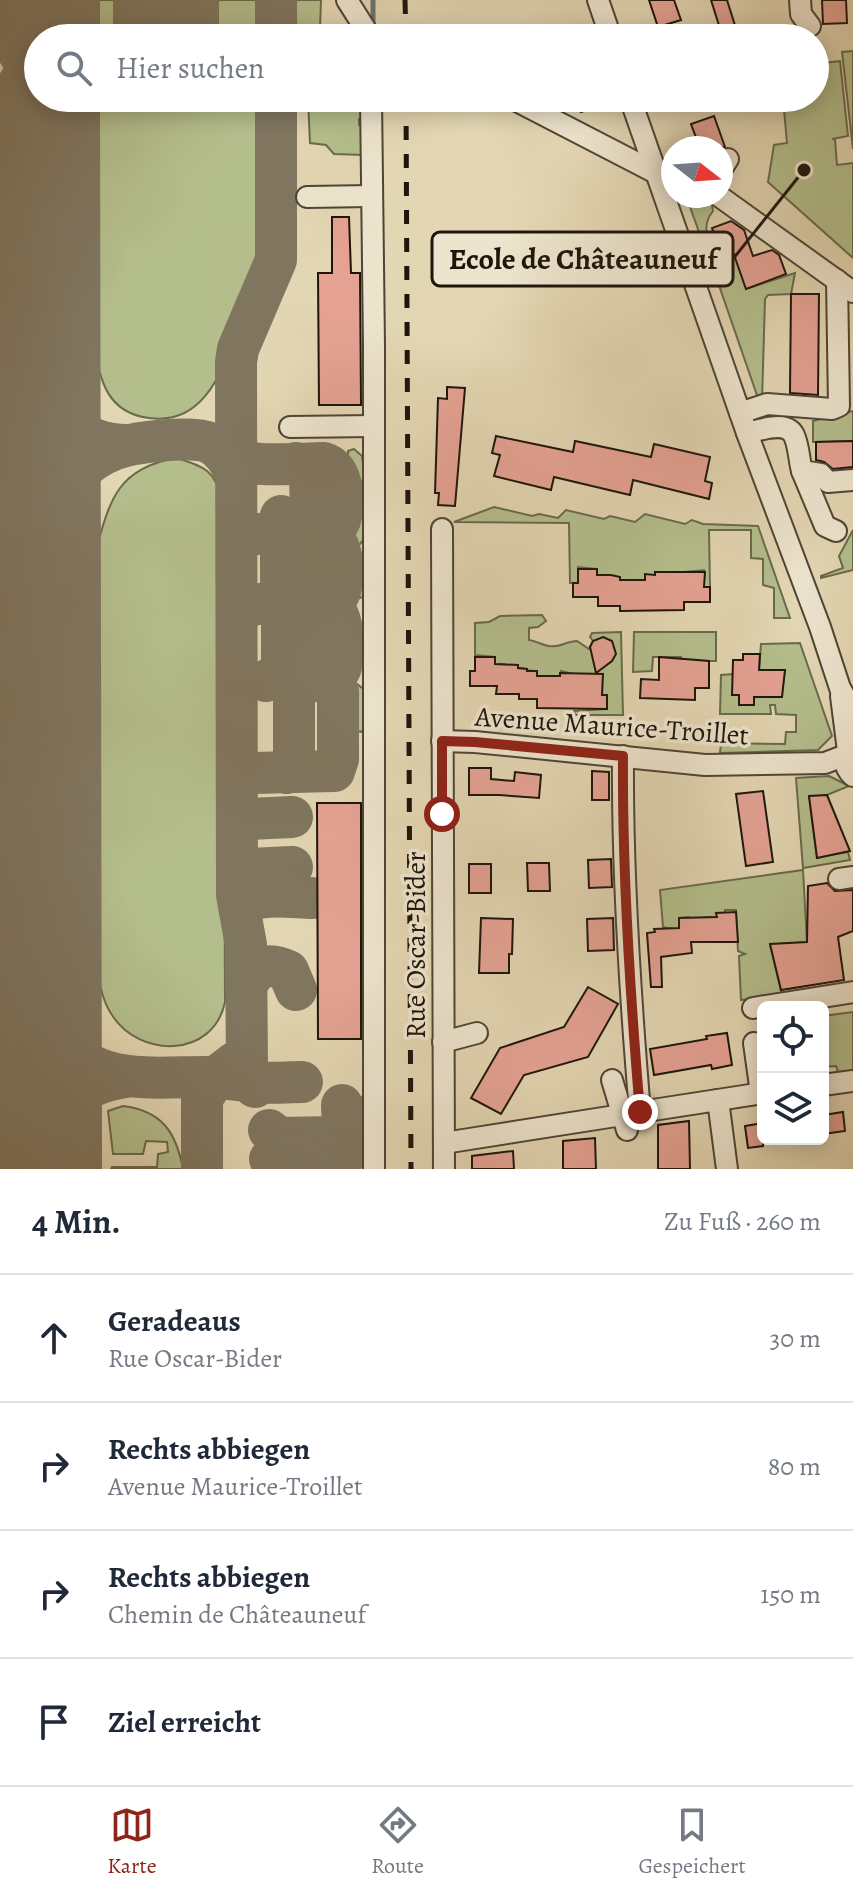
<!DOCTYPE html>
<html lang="de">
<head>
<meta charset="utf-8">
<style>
  body { margin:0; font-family:Alegreya,serif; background:#f6f6f7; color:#1f2937 }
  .controls { position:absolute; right:24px; bottom:24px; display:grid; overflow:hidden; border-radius:12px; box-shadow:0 4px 20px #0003 }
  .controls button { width:72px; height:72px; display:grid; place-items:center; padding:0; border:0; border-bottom:2px solid #e0e1e3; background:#fff; color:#1f2937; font:40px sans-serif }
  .compass { position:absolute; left:661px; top:136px; width:72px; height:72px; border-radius:50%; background:#fff; box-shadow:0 4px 20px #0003; rotate:107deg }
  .stop { position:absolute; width:24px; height:24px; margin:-18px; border:6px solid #8f2418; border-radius:50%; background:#fff }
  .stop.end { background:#8f2418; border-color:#fff; box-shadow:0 2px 8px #0008 }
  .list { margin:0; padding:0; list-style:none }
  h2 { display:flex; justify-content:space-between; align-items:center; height:104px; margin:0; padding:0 32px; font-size:34px }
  h2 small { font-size:26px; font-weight:400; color:#747a83 }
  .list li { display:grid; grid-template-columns:52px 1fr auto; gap:24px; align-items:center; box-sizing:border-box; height:128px; padding:0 32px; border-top:2px solid #e0e1e3 }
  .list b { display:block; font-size:30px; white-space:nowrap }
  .list p { margin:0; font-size:26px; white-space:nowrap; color:#747a83 }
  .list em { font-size:26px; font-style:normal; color:#747a83 }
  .icon { flex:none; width:44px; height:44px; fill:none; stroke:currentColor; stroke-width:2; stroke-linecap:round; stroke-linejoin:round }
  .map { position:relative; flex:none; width:853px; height:1169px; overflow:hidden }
  .search { position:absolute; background:#fff; box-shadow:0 4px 20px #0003; left:24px; right:24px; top:24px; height:88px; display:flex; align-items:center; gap:20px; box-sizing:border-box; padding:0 28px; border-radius:44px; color:#747a83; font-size:30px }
  .sheet { height:616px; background:#fff }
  nav { display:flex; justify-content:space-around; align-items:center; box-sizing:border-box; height:112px; border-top:2px solid #e0e1e3; background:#fff; font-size:22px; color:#747a83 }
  nav a { display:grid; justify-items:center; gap:4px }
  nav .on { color:#8f2418 }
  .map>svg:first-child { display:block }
</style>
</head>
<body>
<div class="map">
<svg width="853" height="1169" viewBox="0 0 853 1169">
  <rect width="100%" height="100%" fill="#e3d6b2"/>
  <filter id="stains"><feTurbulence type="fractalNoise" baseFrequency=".0025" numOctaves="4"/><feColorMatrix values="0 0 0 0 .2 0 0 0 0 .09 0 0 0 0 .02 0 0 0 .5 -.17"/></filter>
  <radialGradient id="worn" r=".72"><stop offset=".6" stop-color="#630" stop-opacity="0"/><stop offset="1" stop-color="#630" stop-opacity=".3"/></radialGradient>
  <!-- green -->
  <g fill="#b4be8c" stroke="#696a4c" stroke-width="2">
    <rect x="95" y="0" width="170" height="38"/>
    <polygon points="295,0 321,0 320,29 306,29 306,38 297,38"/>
    <polygon points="853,51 853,149 842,52"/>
    <polygon points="840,61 848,136 832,139 835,139 837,165 853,163 853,258 768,182 774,145 787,143 783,98 815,98 815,64"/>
    <path d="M 95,98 L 265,98 C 265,135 265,172 265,209 C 265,224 268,243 265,258 C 261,277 250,297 243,315 C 225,362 208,431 143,417 C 109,410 101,383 95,353 Z"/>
    <polygon points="308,98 364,98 364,118 359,119 359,125 364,126 364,155 334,154 326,145 310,143"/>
    <path d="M 711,198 L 713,211 C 701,226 708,238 713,255 L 708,257 L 690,207 L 702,199 Z"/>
    <polygon points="735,257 746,289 795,273 791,294 768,295 765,299 762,401 759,401 712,265"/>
    <polygon points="853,411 853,441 813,442 813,421"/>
    <polygon points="354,449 362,456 365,479 358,485 348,479 348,451"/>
    <path d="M 176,458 C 205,466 215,471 223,501 L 225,1002 C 213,1059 139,1058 112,1015 C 102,1001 100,983 96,967 L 96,550 C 110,498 119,468 176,458 Z"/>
    <polygon points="494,507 532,516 539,514 558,518 566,510 604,519 610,516 635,522 645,514 685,524 692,520 703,524 758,526 790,618 774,618 774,588 763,585 763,559 751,558 751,530 709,530 710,587 704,587 704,570 685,572 684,583 655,572 655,575 645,575 645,584 639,580 631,582 597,579 596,569 578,567 578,583 570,583 569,523 454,522"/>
    <polygon points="354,510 363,512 365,538 360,544 352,546 348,543 349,513"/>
    <polygon points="853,530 853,570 821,578 821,576 843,568 839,556"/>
    <polygon points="357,565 366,573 365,596 355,600 349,597 348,568"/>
    <path d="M 542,615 L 546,621 L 538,627 L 529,628 L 529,640 C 536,641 542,645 549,646 C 559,648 567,641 577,641 L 589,649 L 593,641 L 590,637 L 592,633 L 621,632 L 623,715 L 575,715 L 574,711 L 607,709 L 607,696 L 602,695 L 602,681 L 561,671 L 560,679 L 537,681 L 536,671 C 523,671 512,664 500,664 L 499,668 L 495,668 L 495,657 L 475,655 L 475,623 L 489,622 L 500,616 Z"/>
    <polygon points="360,626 365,631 365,655 359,663 348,663 349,630"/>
    <polygon points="634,632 716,632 716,661 682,661 681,657 653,657 652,671 633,672"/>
    <polygon points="800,643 832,736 818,750 720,753 721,743 785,744 786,732 796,732 796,715 776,714 775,705 770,705 771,714 720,714 721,675 733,674 733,694 739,695 740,705 754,705 754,697 781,697 785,670 759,670 761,644"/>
    <polygon points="351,683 357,684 366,691 366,727 361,732 348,729 348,686"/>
    <polygon points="829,776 849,786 827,795 809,797 817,857 848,852 850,860 803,868 796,778"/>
    <polygon points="803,870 807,942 770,945 782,994 741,1000 739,956 745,954 738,951 736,910 725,910 725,913 717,913 717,917 706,917 705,919 689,920 689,917 679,918 680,931 663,927 660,890"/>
    <polygon points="853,1012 853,1073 839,1075 836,1066 823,1067 823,1016"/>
    <polygon points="361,1097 367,1103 365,1156 348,1156 348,1100"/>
    <path d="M 123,1106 C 162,1111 176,1132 183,1169 L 111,1169 L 112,1167 L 157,1167 L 158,1154 L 168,1152 L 167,1142 L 146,1141 L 143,1154 L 113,1154 L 108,1111 Z"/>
  </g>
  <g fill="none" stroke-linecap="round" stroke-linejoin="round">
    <!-- stream -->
    <polyline stroke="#66776f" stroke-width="5" points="373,0 373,22"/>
    <!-- taxiway -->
    <g stroke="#80765f" stroke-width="42">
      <polyline points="276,0 276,38"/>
      <path d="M 47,361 C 53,410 73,445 128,445"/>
      <path d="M 0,387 C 28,405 41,427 47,458"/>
      <path d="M 223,453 C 245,470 297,463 324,463 C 344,468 345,504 340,520 C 337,527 332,530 326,534"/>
      <path d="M 296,463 L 306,468 L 310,476 L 311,517 L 307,527 L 297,534 C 303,537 309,541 311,548 C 315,564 313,596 298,604 L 308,611 L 311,618 C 311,639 319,671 296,681"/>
      <path d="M 237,548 L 244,537 L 252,534 L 326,534 C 344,540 345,574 340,591 C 338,598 333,601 327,604 L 253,604 L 245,607 L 237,619"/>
      <path d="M 48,554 C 51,525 57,495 77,474 C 87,464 100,455 113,450 C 132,442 192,435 210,443 C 224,450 230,463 237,476"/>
      <polyline points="266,604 277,598 281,591 281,549 277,540 268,534 277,528 281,516"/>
      <polyline points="266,604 275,608 282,619 282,665 277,675 266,681"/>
      <polyline points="284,681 291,686 294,695 294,763 287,773"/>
      <path d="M 302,681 C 318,681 334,684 341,667 C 341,645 348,616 327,604"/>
      <polyline points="237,759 242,767 252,773 334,771 338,759 338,692 334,685 325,681"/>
      <polyline points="237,829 246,819 292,817"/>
      <polyline points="237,879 246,869 292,867"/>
      <path d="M 240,910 C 251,890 292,898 312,898"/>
      <path d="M 48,974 C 50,990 50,1007 56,1022 C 78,1088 149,1077 204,1077 C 221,1077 236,1080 253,1082 C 269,1084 286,1082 302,1082"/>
      <path d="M 247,984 C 257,965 269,962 288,971 L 296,990"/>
      <polyline points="255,1087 247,1067 246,945 237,895 236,362 238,349 276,260 276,98"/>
      <path d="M 269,1130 L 279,1138 L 334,1137 C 346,1131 342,1117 342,1105"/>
      <polyline points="270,1159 280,1168 334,1167 340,1164 343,1158 342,1128"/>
      <path d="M 49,1169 C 52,1114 68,1086 125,1077"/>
      <polyline points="202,1169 202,1098 216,1077 234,1063"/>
    </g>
    <!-- runway -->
    <g stroke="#80765f" stroke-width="106">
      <polyline points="47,0 47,38"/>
      <polyline points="166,0 166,38"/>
      <polyline points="47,98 49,1169"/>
    </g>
  </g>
  <!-- building -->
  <g fill="#e5a293" stroke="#1e150c" stroke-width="2">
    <polygon points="649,0 674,0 681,20 658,27"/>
    <polygon points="711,0 727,0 739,38 723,38"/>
    <polygon points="822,0 846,0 847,23 823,24"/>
    <polygon points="577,98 616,98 616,101 581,112"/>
    <polygon points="714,116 725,147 700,148 691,124"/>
    <polygon points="332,217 349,217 351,273 360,273 361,405 319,405 318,273 332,273"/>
    <polygon points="731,221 744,230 753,256 772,250 779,255 786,274 746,289 732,249 720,253 712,228"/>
    <polygon points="791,294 819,294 818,395 790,393"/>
    <polygon points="447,387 465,388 455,506 438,505 439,493 435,493 438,398 447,399"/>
    <polygon points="496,436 573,452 575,441 651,457 654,444 710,457 705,481 712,483 709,499 633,480 630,495 554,477 551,490 494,476 500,455 492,453"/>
    <polygon points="853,441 853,467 833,469 824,462 816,460 816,442"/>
    <polygon points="578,569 597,569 597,575 611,575 620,577 620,580 645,580 645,574 655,575 655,572 705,572 704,587 710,587 710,602 684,602 684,610 620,611 620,606 598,606 598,597 573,597 573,583 578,583"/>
    <polygon points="603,637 612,641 616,654 612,661 596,673 590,647 593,641"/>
    <polygon points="743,654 760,654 759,670 785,670 782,697 754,697 754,705 739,705 739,695 732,695 733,660 743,660"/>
    <polygon points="475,657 495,657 495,664 518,665 518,668 527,669 527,671 537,671 537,676 560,676 560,673 603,674 602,695 607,695 607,709 537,708 537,699 519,699 519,694 496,694 497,686 470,686 470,671 475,671"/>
    <polygon points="659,657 709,661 709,688 695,688 695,700 640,698 641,679 659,680"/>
    <polygon points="469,768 491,768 491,779 514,781 515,772 541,775 539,798 499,795 469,795"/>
    <polygon points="592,771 609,772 609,800 592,800"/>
    <polygon points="763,791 773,862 746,866 736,794"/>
    <polygon points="827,795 850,851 817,858 809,796"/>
    <polygon points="317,803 361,803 361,1039 318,1039"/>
    <polygon points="611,859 612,887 589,888 588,860"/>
    <polygon points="527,863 549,863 550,891 528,891"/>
    <rect x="469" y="864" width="22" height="29"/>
    <polygon points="827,883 835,891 853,890 853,931 838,937 844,980 781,990 770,944 807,942 808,886"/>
    <polygon points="736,912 738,942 691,942 692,953 661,957 662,987 651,987 647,933 655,932 654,929 679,928 679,918 717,917 716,913"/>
    <polygon points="481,918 513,919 512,954 509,954 509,973 479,973"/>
    <polygon points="613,918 614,950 588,951 587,919"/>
    <polygon points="588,987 618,1004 588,1057 524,1075 501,1114 471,1098 500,1048 564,1027"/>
    <polygon points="727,1033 732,1065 712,1069 711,1065 654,1075 650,1049 707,1039 706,1036"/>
    <polygon points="843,1112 845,1131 823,1134 823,1115"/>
    <polygon points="689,1121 690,1169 658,1169 658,1125"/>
    <polygon points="763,1123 763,1146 748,1148 745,1126"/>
    <polygon points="595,1138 596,1169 563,1169 563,1141"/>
    <polygon points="513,1151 514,1169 472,1169 472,1156"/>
  </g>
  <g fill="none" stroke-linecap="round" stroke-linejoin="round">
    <!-- minor casing -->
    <g stroke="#4f4536" stroke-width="24">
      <g id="minor">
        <polyline points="347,0 371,38"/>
        <polyline points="598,0 611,38"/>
        <polyline points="800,0 801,14 810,26"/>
        <polyline points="371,98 374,346 374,1169"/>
        <polyline points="511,98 662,176"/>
        <polyline points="630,98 747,433 820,627 840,688 853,711"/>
        <polyline points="721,170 728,159"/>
        <polyline points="719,196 853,292"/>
        <polyline points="307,197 371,196"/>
        <polyline points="740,413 767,404 832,409 839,406 837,280"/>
        <polyline points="290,427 374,426"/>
        <path d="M 747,433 C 761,430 789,419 795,438 C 799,448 799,460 802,471 L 821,474 L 828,482 L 853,480"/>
        <polyline points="802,471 825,526 836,531"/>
        <polyline points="442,529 444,1169"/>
        <polyline points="841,696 848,751"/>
        <polyline points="442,741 475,742 705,765 825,763 846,755"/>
        <path d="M 853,746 C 843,756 843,767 853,776"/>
        <path d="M 623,756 C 622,875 630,994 640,1112 L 763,1093"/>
        <polyline points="839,879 853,877"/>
        <polyline points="753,1008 853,992"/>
        <polyline points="443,1042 477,1033"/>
        <polyline points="754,1043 761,1093"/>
        <polyline points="612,1080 627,1130"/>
        <polyline points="823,1085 853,1081"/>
        <polyline points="718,1100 727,1169"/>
        <polyline points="444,1143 622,1115"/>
      </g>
    </g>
    <!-- minor -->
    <use href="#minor" stroke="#ede4cd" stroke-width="20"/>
    <!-- rail -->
    <g stroke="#1e150c" stroke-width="5" stroke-dasharray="14 14" stroke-linecap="butt">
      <polyline points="405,0 406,38"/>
      <polyline points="406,98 411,1169"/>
    </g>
  </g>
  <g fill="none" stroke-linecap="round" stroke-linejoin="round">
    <!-- route -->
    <path stroke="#8f2418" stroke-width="10" d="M 442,814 L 442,741 L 475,742 L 623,756 C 622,875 630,994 640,1112"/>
  </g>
  <g text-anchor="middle" stroke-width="7" stroke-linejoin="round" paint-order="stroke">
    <!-- street labels -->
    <g font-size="28" fill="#1e150c" stroke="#ede4cd">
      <text transform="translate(612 725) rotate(4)" y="10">Avenue Maurice-Troillet</text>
      <text transform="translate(415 945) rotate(-90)" y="10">Rue Oscar-Bider</text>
    </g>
  </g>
  <!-- callouts -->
  <path fill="none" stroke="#1e150c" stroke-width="3" d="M804 170L733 259"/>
  <circle fill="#1e150c" stroke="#ede4cd" stroke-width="3" cx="804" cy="170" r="8"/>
  <rect fill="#ede4cd" stroke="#1e150c" stroke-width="3" x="432" y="232" width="301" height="54" rx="8"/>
  <g font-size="30" text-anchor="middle" font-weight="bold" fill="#1e150c">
    <text x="583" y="269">Ecole de Châteauneuf</text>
  </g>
  <rect width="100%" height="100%" filter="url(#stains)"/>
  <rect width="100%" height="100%" fill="url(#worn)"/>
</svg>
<div class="controls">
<button><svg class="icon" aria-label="locate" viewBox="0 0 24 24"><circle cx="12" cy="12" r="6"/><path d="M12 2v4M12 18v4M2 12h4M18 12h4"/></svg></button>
<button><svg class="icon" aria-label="layers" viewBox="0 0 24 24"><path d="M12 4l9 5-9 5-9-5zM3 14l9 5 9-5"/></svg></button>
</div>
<svg class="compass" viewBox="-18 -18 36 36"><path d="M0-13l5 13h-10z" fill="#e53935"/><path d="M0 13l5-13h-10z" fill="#747a83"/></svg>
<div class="stop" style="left:442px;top:814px"></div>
<div class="stop end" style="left:640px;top:1112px"></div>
<div class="search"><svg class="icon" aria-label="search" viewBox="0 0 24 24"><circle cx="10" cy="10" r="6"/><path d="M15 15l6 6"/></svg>Hier suchen</div>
</div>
<section class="sheet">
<h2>4 Min.<small>Zu Fuß · 260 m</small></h2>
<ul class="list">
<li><svg class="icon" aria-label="ahead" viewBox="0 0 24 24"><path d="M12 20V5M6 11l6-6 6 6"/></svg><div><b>Geradeaus</b><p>Rue Oscar-Bider</p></div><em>30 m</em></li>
<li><svg class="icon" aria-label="right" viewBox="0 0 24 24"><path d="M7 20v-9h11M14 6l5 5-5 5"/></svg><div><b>Rechts abbiegen</b><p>Avenue Maurice-Troillet</p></div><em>80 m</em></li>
<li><svg class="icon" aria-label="right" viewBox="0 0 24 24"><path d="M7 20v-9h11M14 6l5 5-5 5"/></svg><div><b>Rechts abbiegen</b><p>Chemin de Châteauneuf</p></div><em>150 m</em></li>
<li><svg class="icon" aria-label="arrive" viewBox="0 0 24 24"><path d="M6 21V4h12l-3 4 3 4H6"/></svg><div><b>Ziel erreicht</b></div></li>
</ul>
</section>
<nav>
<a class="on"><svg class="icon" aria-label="map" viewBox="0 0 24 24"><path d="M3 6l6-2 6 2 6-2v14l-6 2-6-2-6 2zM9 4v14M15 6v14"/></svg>Karte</a>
<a><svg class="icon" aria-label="directions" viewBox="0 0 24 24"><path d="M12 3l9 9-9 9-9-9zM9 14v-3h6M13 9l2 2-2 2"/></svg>Route</a>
<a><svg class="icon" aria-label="saved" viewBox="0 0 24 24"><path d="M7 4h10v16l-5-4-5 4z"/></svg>Gespeichert</a>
</nav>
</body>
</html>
